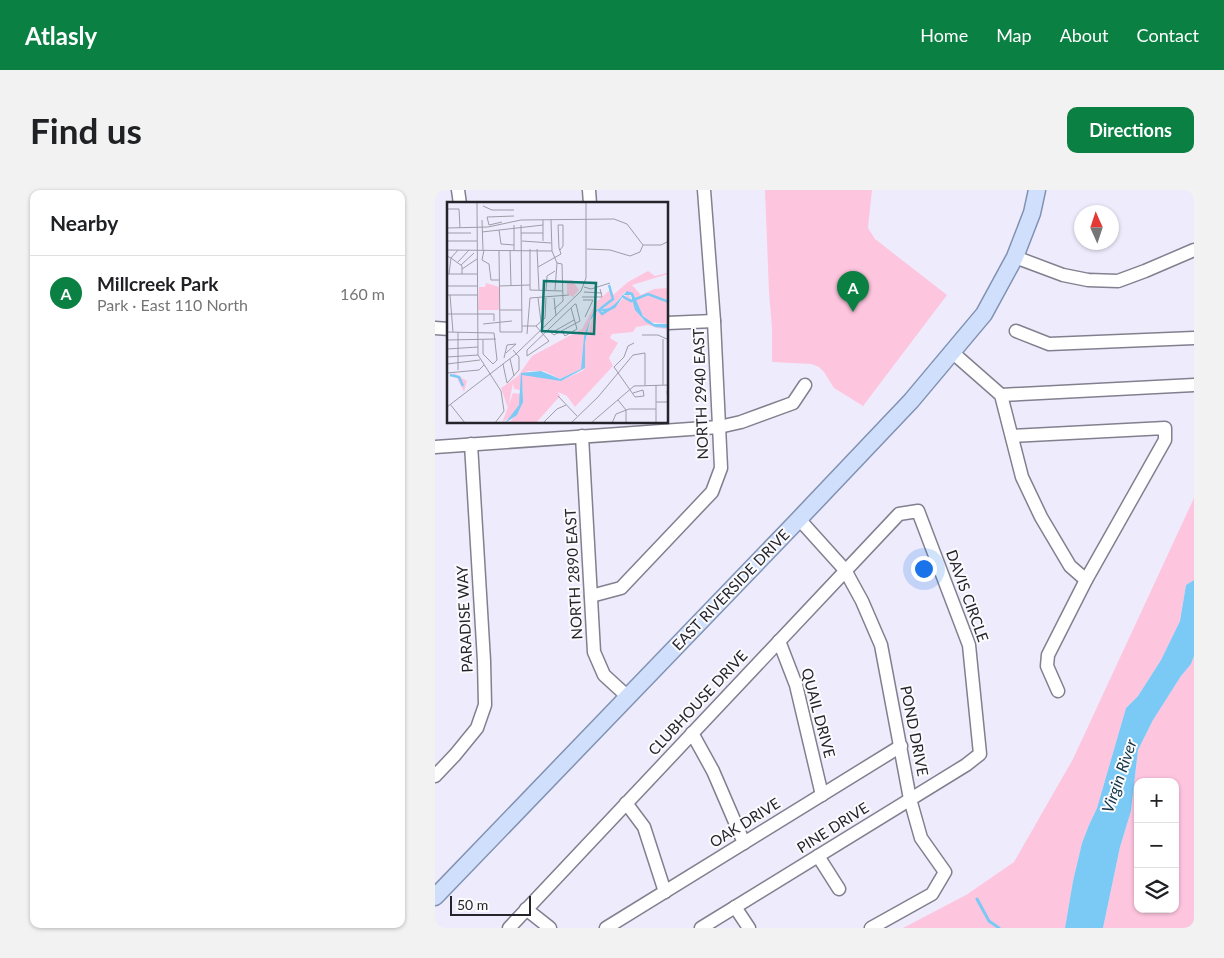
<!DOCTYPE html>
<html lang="en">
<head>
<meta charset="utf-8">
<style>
  body { margin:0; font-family:Lato,sans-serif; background:#f2f2f2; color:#202124 }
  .controls { position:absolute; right:15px; bottom:15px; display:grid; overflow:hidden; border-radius:10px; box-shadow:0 1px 4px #0004 }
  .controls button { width:45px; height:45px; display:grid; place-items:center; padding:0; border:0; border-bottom:1px solid #e0e0e0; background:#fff; color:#202124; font:25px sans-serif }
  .compass { position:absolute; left:639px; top:15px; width:45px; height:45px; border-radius:50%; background:#fff; box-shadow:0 1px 4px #0004; rotate:357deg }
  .scale { position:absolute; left:15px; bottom:12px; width:81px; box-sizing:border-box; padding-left:5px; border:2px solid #25242a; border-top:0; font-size:14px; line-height:18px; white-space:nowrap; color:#25242a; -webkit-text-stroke:4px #fbfbfe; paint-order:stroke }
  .you { position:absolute; left:488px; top:378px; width:18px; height:18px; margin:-12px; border:4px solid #fff; border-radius:50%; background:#1a73e8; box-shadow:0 0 0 8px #1a73e833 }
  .badge { display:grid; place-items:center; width:32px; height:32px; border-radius:50%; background:#0b8043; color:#fff; font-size:16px; font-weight:700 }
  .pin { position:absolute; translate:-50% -41px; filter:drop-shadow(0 1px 2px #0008) }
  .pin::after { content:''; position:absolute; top:26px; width:18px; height:15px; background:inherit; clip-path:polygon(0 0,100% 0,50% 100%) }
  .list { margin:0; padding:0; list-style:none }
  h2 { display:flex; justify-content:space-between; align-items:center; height:65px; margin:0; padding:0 20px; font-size:21px }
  h2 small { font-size:16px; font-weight:400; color:#757577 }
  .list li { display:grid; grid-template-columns:32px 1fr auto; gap:15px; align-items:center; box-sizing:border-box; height:75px; padding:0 20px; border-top:1px solid #e0e0e0 }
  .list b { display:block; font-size:19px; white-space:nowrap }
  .list p { margin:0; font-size:16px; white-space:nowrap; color:#757577 }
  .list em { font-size:16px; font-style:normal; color:#757577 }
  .icon { flex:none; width:28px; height:28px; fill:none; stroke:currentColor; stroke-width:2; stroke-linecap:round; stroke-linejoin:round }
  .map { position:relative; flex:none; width:759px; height:738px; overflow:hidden; border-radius:10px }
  header { display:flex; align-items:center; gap:30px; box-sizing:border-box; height:70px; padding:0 25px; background:#0b8043; color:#fff }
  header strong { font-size:24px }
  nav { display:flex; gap:28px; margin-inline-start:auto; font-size:18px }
  .intro { display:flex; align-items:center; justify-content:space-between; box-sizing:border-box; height:120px; padding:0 30px }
  h1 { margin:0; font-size:35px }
  .button { padding:12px 22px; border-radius:10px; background:#0b8043; color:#fff; font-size:18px; font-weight:700 }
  main { display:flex; gap:30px; padding:0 30px }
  aside { flex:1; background:#fff; border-radius:10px; box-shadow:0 1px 4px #0004 }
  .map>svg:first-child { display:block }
</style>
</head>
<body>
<header>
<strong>Atlasly</strong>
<nav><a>Home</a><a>Map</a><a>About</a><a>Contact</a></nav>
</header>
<div class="intro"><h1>Find us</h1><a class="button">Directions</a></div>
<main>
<aside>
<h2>Nearby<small></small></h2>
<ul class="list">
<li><span class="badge">A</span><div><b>Millcreek Park</b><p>Park · East 110 North</p></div><em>160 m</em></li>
</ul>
</aside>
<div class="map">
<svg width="759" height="738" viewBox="0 0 759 738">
  <rect width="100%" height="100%" fill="#eeecfc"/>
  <!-- green -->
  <g fill="#fec5df" fill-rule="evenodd">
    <polygon points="330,0 437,0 433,38 440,49 512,105 428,216 399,198 389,182 384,177 376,174 337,172 337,139 334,102"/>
    <polygon points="759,308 759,390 751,395 745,431 726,470 703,506 691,518 662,618 654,635 647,653 638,691 630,738 468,738 531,705 579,672 638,569"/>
    <path d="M 759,466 L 759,738 L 668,738 L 685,657 L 696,621 L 703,560 L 718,530 L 746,486 L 756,474 ZM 703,592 L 740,592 L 740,719 L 703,719 Z"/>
  </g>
  <!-- water -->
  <polygon fill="#7bc9f5" points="759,390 759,466 756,474 746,486 718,530 703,560 696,621 685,657 668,738 630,738 638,691 647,653 654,635 662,618 691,518 703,506 726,470 745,431 751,395"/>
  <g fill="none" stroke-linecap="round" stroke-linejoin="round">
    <!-- stream -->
    <polyline stroke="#7bc9f5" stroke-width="3" points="542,709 554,731 564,738"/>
    <!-- minor casing -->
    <g stroke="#82808f" stroke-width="15">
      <g id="minor">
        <polyline points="23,0 25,14"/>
        <polyline points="154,0 155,14"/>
        <polyline points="580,67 628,85 653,90 683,91 710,81 759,60"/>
        <polyline points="232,133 279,131"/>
        <polyline points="0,138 14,139"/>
        <polyline points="581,141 614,154 759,148"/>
        <polyline points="517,162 566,205 587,287 606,327 635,376 651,390"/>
        <polyline points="566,205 759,195"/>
        <polyline points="147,246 159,462 169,485 193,507"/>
        <polyline points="577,246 730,238 730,250 651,390 613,465 612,476 623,501"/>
        <polyline points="0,257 284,237 306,232 358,213 370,195"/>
        <polyline points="364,329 410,380 427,411 446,455 475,609 486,648 510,682 497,704 436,738"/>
        <polyline points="156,406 186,398 277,302 286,278 279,131 269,0"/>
        <polyline points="344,451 361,495 387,605"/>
        <polyline points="257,543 278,581 309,653"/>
        <polyline points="0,586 20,565 42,538 50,515 49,471 36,254"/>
        <polyline points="191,613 209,637 230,702"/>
        <polyline points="383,666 404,699"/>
        <polyline points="300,717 314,738"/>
        <polyline points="91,719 115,738"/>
        <polyline points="74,738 464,324 483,321 534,455 545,564 531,575 266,738"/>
        <polyline points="171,738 466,556"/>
      </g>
    </g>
    <!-- major casing -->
    <g stroke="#8091b1" stroke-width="19">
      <polyline id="major" points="0,707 364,329 476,211 549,124 580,67 597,23 602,0"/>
    </g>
    <!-- minor -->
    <use href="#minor" stroke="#fff" stroke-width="12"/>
    <!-- major -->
    <use href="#major" stroke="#d0e0fc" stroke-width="16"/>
  </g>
  <g text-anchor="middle" stroke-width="4" stroke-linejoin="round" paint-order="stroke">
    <!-- street labels -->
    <g font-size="15" fill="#25242a" stroke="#fbfbfe">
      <text transform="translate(266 204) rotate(-92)" y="5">NORTH 2940 EAST</text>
      <text transform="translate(139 384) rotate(-93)" y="5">NORTH 2890 EAST</text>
      <text transform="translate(296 400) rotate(-46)" y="5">EAST RIVERSIDE DRIVE</text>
      <text transform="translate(532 406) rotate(70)" y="5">DAVIS CIRCLE</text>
      <text transform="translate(30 429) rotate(-93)" y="5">PARADISE WAY</text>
      <text transform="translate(263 513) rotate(-47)" y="5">CLUBHOUSE DRIVE</text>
      <text transform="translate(383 523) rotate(75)" y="5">QUAIL DRIVE</text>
      <text transform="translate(479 541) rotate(79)" y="5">POND DRIVE</text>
      <text transform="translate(310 633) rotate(-32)" y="5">OAK DRIVE</text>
      <text transform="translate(398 638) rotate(-32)" y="5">PINE DRIVE</text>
    </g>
    <!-- water labels -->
    <g font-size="16" font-style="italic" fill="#113446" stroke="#fbfbfe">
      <text transform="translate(684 586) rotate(-71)" y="6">Virgin River</text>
    </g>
  </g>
  <!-- overview -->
  <g transform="translate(12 12)">
    <rect width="221" height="221" fill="#eeecfc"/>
    <path d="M 221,65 L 221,72 L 185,83 L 194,93 L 207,87 L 221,86 L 221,122 L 203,120 L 192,109 L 186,91 L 178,90 L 164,106 L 147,108 L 137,134 L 134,167 L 113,177 L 97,169 L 78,169 L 114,179 L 135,169 L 138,166 L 138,141 L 145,117 L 151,108 L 159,110 L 167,106 L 181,91 L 195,116 L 208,125 L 220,125 L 221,127 L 210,126 L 201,123 L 189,125 L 186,130 L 165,132 L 163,136 L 171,141 L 162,156 L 166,164 L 128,205 L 120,194 L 111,190 L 113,194 L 89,221 L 62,221 L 73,207 L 76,188 L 74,183 L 73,188 L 67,187 L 66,181 L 61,206 L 54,186 L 71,174 L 85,154 L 135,127 L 150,99 L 162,89 L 162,83 L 166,93 L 181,80 L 201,69 L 208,74 L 220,71 ZM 125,78 L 132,88 L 126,95 L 120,92 L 120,79 ZM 39,81 L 52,85 L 52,108 L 31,108 L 32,85 L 38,85 ZM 7,171 L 20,179 L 17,190 L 10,176 L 5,174 ZM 66,191 L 74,192 L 72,203 L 66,213 L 55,221 Z" fill="#fec5df"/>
    <path d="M 180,89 L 186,91 L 196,114 L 207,122 L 221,122 L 221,126 L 208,125 L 199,120 L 188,108 L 184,93 L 177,93 L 168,106 L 159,110 L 151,108 L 143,119 L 138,141 L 138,166 L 114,179 L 75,173 L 76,200 L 70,213 L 58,221 L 72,203 L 74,171 L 94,169 L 113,177 L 134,167 L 137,134 L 147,108 L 164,106 Z" fill="#7bc9f5"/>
    <path fill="none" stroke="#7bc9f5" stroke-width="2.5" d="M 175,94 L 184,99 L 201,92 L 222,100M 151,107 L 155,112 L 169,103M 153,107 L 166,97 L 162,83M 3,173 L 12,175 L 16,184"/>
    <path fill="none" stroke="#9e9ca8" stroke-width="1" d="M 30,0 L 31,153 L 54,189 L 57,209 L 48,221M 36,4 L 45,8 L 67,8M 0,7 L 12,7 L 13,26M 35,18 L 36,48M 104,18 L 105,49 L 110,61 L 108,88M 55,20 L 42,23 L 40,15 L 67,14M 0,26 L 41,25 L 74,18 L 167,17 L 180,22 L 196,43M 52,28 L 54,42 L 67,43M 35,30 L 96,23M 0,31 L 24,31M 74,31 L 96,31M 0,39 L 30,39M 75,39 L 104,41M 96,39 L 96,18M 196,43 L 214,43 L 222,39M 83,47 L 83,88 L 116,89M 90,47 L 92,88M 140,47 L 163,48 L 183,54 L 193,50 L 196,43M 0,48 L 105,49M 37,48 L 35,58 L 42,62 L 44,78 L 52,78M 52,48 L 53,130 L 75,130 L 74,23M 63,48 L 64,84M 67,48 L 67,23M 0,54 L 4,56 L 11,48M 11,60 L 22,48M 14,63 L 27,51M 91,65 L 114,52 L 112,46 L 111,23 L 116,23 L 116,44 L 113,48M 15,67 L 30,57M 1,72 L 30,72M 2,72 L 4,56 L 15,64 L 15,72M 0,84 L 30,84M 52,84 L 83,83M 137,85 L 144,87 L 163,81M 99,88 L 100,74 L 108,69M 137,90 L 155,91M 0,93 L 31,93M 3,93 L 6,130M 135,95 L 155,95 L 153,87M 91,96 L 94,120M 107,96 L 109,114M 136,98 L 146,98 L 138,115M 107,107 L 116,99 L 115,62 L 110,61M 53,108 L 75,108M 0,112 L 47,112 L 47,119M 36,122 L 65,119M 75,124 L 89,124 L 98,116 L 99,96M 115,129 L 118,134 L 130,127 L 124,106M 0,130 L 47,131 L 50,158 L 46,162 L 36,152 L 36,138M 11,130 L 11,168M 104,131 L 127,118M 80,132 L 83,96 L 122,93M 195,133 L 211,133 L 222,138M 216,137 L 216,183M 0,138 L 49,137M 0,147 L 31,145M 198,151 L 198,183M 80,154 L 80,148 L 128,102 L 129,102 L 133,119 L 107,133 L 101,128M 80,154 L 102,139 L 89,124M 0,155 L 31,153M 57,156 L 60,143 L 69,142 L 59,151M 63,157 L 67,174M 0,162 L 33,158M 56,162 L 60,181 L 72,168 L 72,155 L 66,148M 0,171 L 32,168 L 37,163M 209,183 L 209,221M 186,191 L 196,188 L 197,194 L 188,195 L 167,165 L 177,155 L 181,144 L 187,141M 111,194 L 130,214M 171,198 L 179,208 L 179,221M 209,200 L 221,200 L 220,189M 3,202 L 18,221M 0,205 L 69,152 L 134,89 L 139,76 L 139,0M 96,221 L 110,207 L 119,203M 124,221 L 151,195 L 186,153 L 198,151M 144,221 L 187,184 L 222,183M 165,221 L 169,212 L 182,207 L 209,207"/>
    <path fill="#0f766e" fill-opacity="0.15" stroke="#0f766e" stroke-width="2.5" d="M 97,79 L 149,81 L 147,132 L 95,129 Z"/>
    <rect width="221" height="221" fill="none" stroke="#25242a" stroke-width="2.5"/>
  </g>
</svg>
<div class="controls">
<button>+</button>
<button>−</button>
<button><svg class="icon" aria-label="layers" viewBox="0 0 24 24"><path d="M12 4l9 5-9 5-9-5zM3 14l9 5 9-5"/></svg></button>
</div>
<svg class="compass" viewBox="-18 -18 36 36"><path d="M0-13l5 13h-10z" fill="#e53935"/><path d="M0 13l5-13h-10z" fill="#757577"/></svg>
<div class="scale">50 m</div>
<div class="you"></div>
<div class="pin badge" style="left:418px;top:122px">A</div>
</div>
</main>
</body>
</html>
